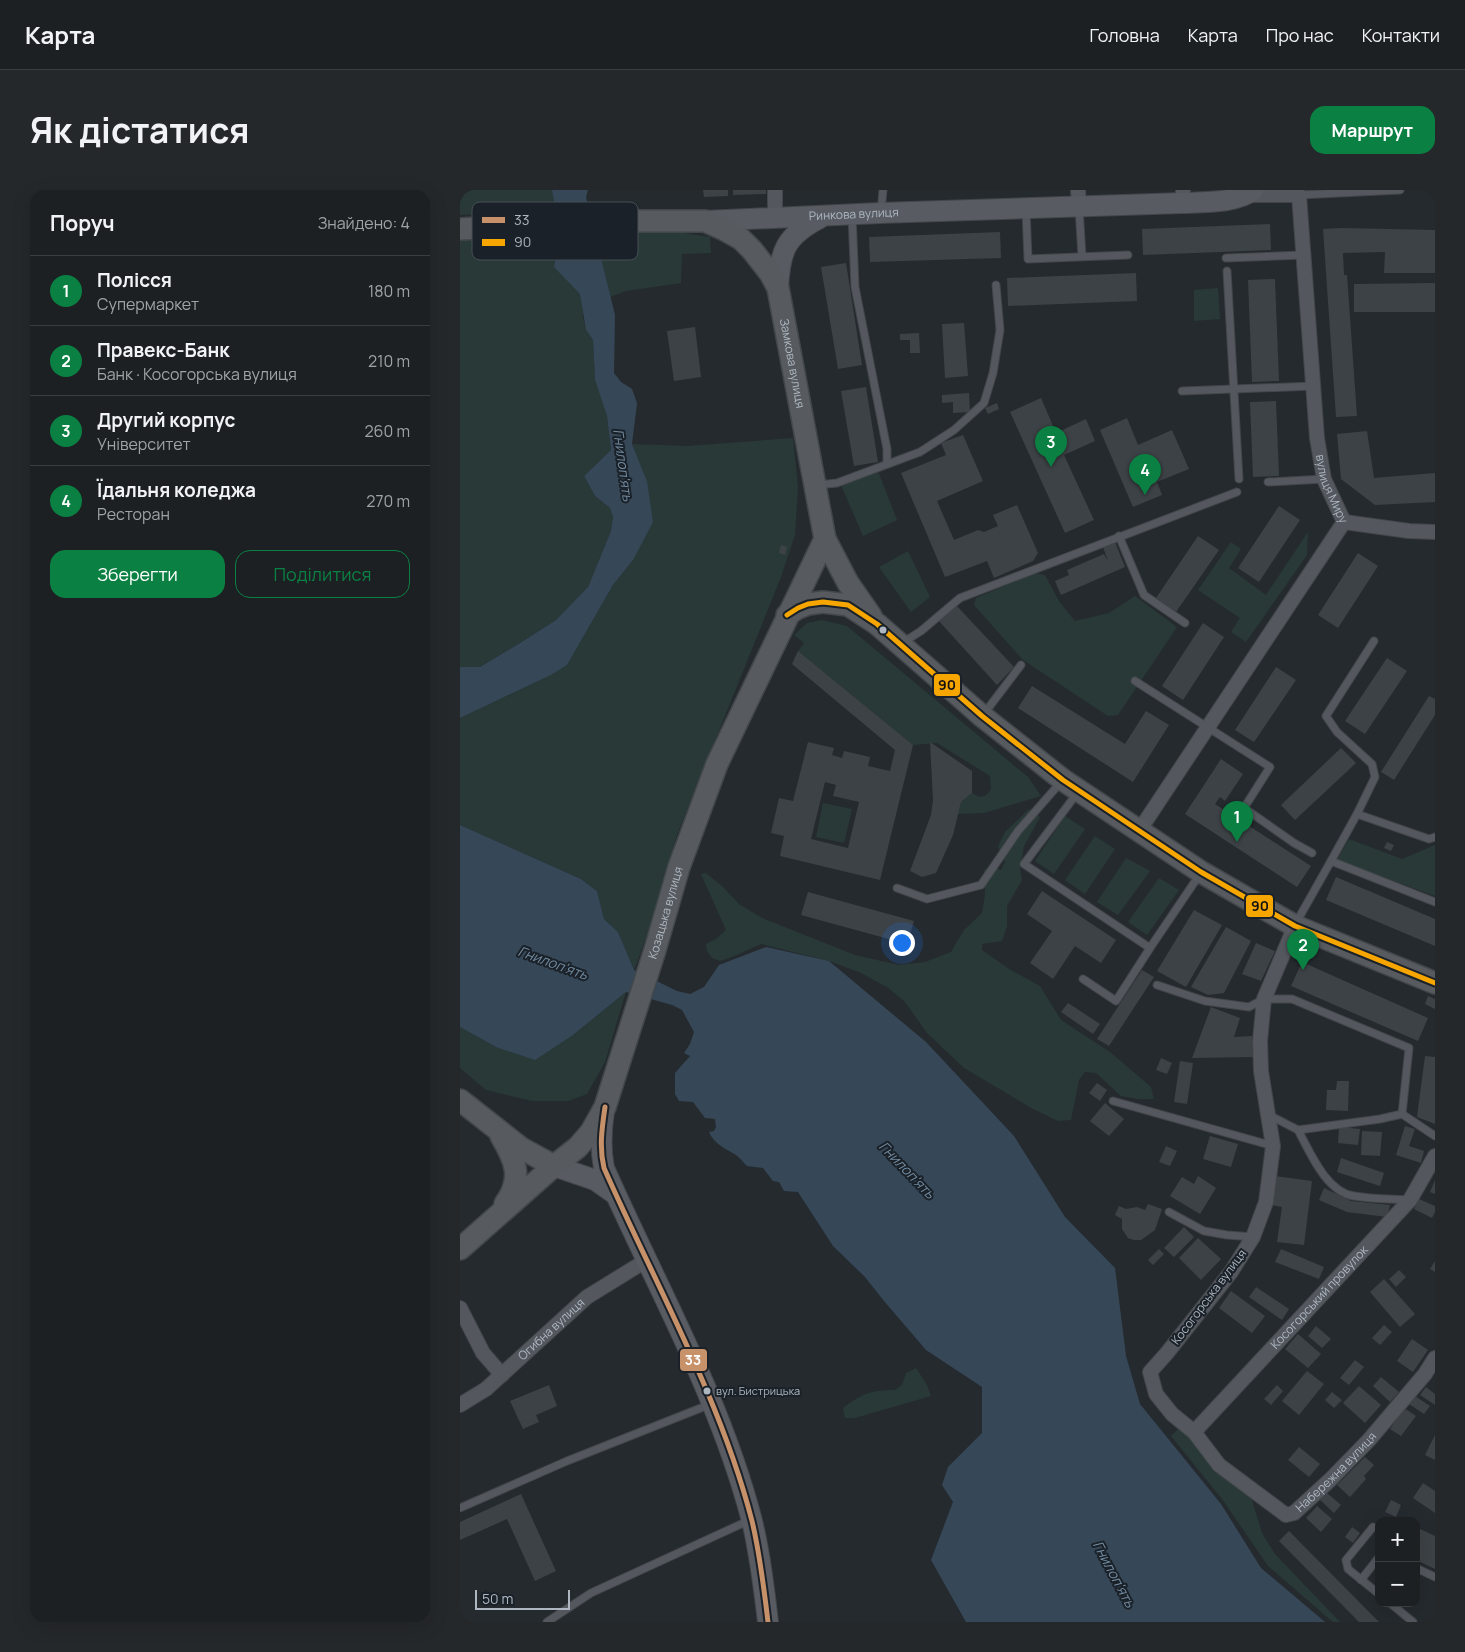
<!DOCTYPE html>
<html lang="uk">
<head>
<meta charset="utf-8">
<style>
  body { margin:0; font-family:Manrope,sans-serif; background:#25282b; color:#f1f3f6 }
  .controls { position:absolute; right:15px; bottom:15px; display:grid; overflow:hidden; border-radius:10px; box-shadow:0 5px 20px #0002 }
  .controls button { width:45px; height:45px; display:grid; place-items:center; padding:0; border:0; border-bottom:1px solid #3a3e41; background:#1c2023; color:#f1f3f6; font:25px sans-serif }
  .scale { position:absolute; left:15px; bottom:12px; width:95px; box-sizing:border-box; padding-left:5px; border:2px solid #aeb7c1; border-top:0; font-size:14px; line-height:18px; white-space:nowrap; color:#aeb7c1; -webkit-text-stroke:4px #1a2128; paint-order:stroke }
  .you { position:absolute; left:441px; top:752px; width:18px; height:18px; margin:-12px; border:4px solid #fff; border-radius:50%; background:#1a73e8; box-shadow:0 0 0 8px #1a73e833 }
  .badge { display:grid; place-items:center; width:32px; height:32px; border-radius:50%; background:#0b8043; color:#fff; font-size:16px; font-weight:700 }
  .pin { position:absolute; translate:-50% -41px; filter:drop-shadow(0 1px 2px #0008) }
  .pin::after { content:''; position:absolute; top:26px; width:18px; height:15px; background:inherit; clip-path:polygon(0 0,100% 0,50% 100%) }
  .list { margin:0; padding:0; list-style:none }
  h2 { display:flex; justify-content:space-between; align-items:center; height:65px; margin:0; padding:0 20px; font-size:21px }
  h2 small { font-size:16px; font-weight:400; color:#a0a3a6 }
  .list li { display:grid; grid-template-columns:32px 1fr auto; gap:15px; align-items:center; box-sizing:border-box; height:70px; padding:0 20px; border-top:1px solid #3a3e41 }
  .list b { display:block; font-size:19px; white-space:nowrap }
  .list p { margin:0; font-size:16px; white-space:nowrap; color:#a0a3a6 }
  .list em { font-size:16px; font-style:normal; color:#a0a3a6 }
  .actions { display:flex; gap:10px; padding:15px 20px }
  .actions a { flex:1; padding:11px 0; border:1px solid #0b8043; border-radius:15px; text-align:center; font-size:18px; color:#0b8043 }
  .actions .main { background:#0b8043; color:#fff }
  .map { position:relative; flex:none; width:975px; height:1432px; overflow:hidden; border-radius:15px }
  header { display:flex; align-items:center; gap:30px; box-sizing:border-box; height:70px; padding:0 25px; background:#1c2023; border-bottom:1px solid #3a3e41 }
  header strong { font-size:24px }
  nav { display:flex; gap:28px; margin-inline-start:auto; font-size:18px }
  .intro { display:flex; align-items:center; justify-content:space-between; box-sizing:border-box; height:120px; padding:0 30px }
  h1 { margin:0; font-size:35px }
  .button { padding:12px 22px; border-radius:15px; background:#0b8043; color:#fff; font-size:18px; font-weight:700 }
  main { display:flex; gap:30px; padding:0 30px }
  aside { flex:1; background:#1c2023; border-radius:15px; box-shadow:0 5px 20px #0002 }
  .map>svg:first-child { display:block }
</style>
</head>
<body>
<header>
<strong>Карта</strong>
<nav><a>Головна</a><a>Карта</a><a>Про нас</a><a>Контакти</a></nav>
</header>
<div class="intro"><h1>Як дістатися</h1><a class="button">Маршрут</a></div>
<main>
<aside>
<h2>Поруч<small>Знайдено: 4</small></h2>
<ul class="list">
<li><span class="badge">1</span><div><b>Полісся</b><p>Супермаркет</p></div><em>180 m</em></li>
<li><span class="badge">2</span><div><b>Правекс-Банк</b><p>Банк · Косогорська вулиця</p></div><em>210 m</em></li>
<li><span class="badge">3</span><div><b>Другий корпус</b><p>Університет</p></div><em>260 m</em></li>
<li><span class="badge">4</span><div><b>Їдальня коледжа</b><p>Ресторан</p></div><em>270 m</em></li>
</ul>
<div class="actions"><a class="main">Зберегти</a><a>Поділитися</a></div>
</aside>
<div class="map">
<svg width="975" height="1432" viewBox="0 0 975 1432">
  <rect width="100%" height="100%" fill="#252a2f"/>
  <!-- green -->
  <g fill="#283938">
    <polygon points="0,0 92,0 97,20 0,25"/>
    <polygon points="135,42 217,42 250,47 251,63 222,64 221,93 166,101 150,107"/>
    <polygon points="100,44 122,108 123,127 126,140 133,150 135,190 147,226 151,260 124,286 135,306 150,318 153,327 151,341 128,397 96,430 60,453 20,477 0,477 0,49"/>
    <polygon points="758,98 760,129 734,131 734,100"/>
    <polygon points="333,248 338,297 335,345 321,387 217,645 191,735 174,780 158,742 144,729 137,701 121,689 0,635 0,528 91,485 107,475 153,395 173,370 187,291 172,254 228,256"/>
    <polygon points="418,281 437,330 403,346 381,295"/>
    <polygon points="848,342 847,365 786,452 771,442 780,428 738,400 771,352 781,359 769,378 806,405"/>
    <polygon points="448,361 470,407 451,422 419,377"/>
    <polygon points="574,383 585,385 599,411 615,431 649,423 675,406 717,437 658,525 648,526 563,470 514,415 516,408"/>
    <polygon points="362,430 387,436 568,587 581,606 524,623 498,624 501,612 512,603 519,607 525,606 531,600 530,586 477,553 453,555 338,461 344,453 334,445 347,433"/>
    <polygon points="363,613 392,619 384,653 356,647"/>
    <polygon points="569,619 580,627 564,656 560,678 562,690 547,716 547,736 542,751 522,754 522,760 549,779 580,796 601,830 650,862 691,897 694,909 678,909 661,906 636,883 625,882 619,890 611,930 598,931 573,919 504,878 467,843 445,812 427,797 399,782 369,771 301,754 272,767 260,771 252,768 247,761 246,754 256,749 266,740 241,684 246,683 263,697 279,714 302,728 395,765 439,775 465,772 491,762 504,740 522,723 525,704 524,680 529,676 541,680 545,672 538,656 545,642"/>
    <polygon points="605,626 625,639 594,684 575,671"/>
    <polygon points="635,646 655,659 625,704 605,690"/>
    <polygon points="889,649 942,669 975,655 975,706 877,670"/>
    <polygon points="666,668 690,681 658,725 637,712"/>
    <polygon points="699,688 719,700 687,745 668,732"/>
    <polygon points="166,802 145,872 127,904 108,911 72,911 26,900 0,878 0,837 36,857 113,845"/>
    <path d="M 456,1178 L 467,1195 L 471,1206 L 395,1228 L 385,1228 L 383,1218 C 401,1204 412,1200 435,1200 L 442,1195 L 446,1183 Z"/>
    <polygon points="718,1239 730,1245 790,1304 802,1343 815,1364 880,1432 873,1432 808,1376 762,1309 711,1246"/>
  </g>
  <!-- water -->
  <g fill="#364757">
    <polygon points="92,0 128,0 126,7 155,125 154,183 161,192 172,199 177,213 172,254 187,291 193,332 173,370 153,395 107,475 91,485 0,528 0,477 20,477 60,453 96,430 128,397 151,341 153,327 150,318 135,306 124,286 151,260 147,226 135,190 133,150 126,140 120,104 94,77 100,44"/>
    <path d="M 0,635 L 121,689 L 137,701 L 144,729 L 158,742 L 174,780 L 217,801 L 230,804 L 244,797 L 259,775 L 306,757 L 369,771 L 466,852 L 554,946 L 605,1027 L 655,1078 L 666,1166 L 680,1214 L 761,1314 L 801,1378 L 865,1432 L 506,1432 L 471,1370 L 493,1312 L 482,1295 L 488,1277 L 522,1243 L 522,1197 L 466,1160 L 424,1111 L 405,1087 L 373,1056 L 338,1002 L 324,1001 L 319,992 L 313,991 L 303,978 L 287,976 C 284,973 280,968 276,965 C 266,959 254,954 249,942 L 254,941 L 256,937 L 255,929 L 245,928 L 233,912 L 219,911 L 215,904 L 215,883 L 230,866 L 224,863 L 230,854 L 234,842 L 222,820 L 212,815 L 166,802 L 113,845 L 75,870 L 36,857 L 0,837 Z"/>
  </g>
  <!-- building -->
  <g fill="#3d4246" fill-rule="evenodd">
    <polygon points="243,0 268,0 268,6 244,7"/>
    <polygon points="273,0 306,0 306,4 273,5"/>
    <polygon points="810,34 811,60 683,65 682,39"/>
    <polygon points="881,38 975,40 975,83 924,83 925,62 883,63 884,85 887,85 897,226 876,227 863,39"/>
    <polygon points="540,42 541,68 410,72 409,47"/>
    <polygon points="386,73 402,175 378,179 361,77"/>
    <polygon points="676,83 677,111 548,116 547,88"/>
    <polygon points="815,89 819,191 792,192 788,90"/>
    <polygon points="975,93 975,122 894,122 894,94"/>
    <polygon points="504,133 508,186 485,188 482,134"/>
    <polygon points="235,137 241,187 214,191 207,141"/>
    <polygon points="459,143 460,163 450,163 450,150 440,150 440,144"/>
    <polygon points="406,197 418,272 394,276 381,201"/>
    <polygon points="509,203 510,222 493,223 493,212 482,213 482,205"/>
    <polygon points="581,208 596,243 626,229 635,251 604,265 634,330 605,343 550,222"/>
    <polygon points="816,211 819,286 793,287 790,212"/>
    <polygon points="537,213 539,219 528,224 525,218"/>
    <polygon points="667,228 678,255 712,240 729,279 697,292 702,305 673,317 640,240"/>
    <polygon points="907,241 914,288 975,283 975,312 915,315 881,289 877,244"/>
    <polygon points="503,245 523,291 477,311 494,350 518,340 524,342 538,336 533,325 557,315 578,363 573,371 534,388 527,371 485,387 441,283 486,265 481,253"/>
    <polygon points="819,316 840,330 799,392 778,378"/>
    <polygon points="738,346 759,360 716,422 696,408"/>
    <polygon points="655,352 665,377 601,405 595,391 609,385 607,380 644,364 648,371 643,357"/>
    <polygon points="321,355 327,357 325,365 319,363"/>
    <polygon points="898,363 918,376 878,438 858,425"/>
    <polygon points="496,415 554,477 537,495 478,430"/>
    <polygon points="743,433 764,447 723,510 702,496"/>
    <path d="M 338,461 L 453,555 L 420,690 L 320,666 L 324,646 L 311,643 L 319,608 L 333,611 L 348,552 L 374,558 L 372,565 L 382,568 L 384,561 L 410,567 L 408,576 L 430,581 L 435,560 L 332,474 ZM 365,592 L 376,595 L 373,606 L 399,612 L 388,658 L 351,649 Z"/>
    <polygon points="927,468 947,481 905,544 885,531"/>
    <polygon points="816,477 836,490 794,552 775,540"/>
    <polygon points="572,496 665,554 686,521 709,535 673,592 558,518"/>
    <polygon points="969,506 975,509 975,525 934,590 921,582"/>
    <polygon points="470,552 512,581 512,603 501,612 493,645 476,683 462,687 450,681 471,625 473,610"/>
    <polygon points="881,558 896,573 835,630 821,615"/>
    <polygon points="761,569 783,584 765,611 760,607 755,614 851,676 837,697 725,624"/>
    <polygon points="927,652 934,655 931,661 924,658"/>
    <polygon points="876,687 975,729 975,756 866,710"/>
    <polygon points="582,701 656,750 641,773 615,756 593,789 570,773 592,741 567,724"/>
    <polygon points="348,702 454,731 447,754 341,725"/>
    <polygon points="734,720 762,735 726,797 697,781"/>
    <polygon points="766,737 791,751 764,803 748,805 731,797"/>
    <polygon points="796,753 815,761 801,791 782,784"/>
    <polygon points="842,772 968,828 958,851 831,796"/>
    <polygon points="682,780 694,787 649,856 637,849"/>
    <polygon points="968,806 975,809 975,819 965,814"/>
    <polygon points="608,813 640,834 633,844 601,822"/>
    <polygon points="751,817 780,828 774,847 792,846 794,867 732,868"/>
    <polygon points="965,866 975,867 975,934 957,927"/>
    <polygon points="701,868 712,873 707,884 696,880"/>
    <polygon points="720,871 733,873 727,914 714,912"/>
    <polygon points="877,891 889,891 888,921 866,920 867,900 876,900"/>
    <polygon points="637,893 647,900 640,911 629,903"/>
    <polygon points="645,913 664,929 649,946 630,931"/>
    <polygon points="945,936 955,939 949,956 964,961 961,973 936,965"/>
    <polygon points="879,937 900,939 898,955 878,953"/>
    <polygon points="902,941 922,942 920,966 901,965"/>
    <polygon points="750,946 778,954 771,977 743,969"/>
    <polygon points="706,956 717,961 710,976 699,972"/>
    <polygon points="881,968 924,983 920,996 877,982"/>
    <polygon points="738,986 756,998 740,1024 710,1006 722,987 734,994"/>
    <polygon points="815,986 852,991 844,1055 817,1052 822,1017 811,1015"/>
    <polygon points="975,990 975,1004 970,1002"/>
    <polygon points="864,998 891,1011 930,1015 927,1027 887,1022 859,1010"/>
    <polygon points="959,1009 975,1016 975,1022 972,1028 954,1019"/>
    <polygon points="688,1014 702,1019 695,1040 681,1050 674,1050 668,1048 662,1039 662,1029 655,1025 659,1016 666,1019 677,1017 685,1020"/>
    <polygon points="724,1037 734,1047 714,1067 704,1058"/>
    <polygon points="738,1048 761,1069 741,1090 719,1068"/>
    <polygon points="699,1059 704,1064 693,1075 688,1070"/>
    <polygon points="821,1059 864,1077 859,1089 815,1072"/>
    <polygon points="975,1071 975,1082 970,1079"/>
    <polygon points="939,1080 946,1087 936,1097 929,1089"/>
    <polygon points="924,1089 955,1124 940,1137 910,1102"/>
    <polygon points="796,1097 829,1119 822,1130 789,1107"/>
    <polygon points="771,1101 805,1126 792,1143 759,1118"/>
    <polygon points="924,1135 932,1142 920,1155 912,1148"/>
    <polygon points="856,1136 871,1149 862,1158 848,1146"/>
    <polygon points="838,1144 861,1164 848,1178 825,1159"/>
    <polygon points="952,1149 968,1160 953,1182 937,1171"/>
    <polygon points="895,1170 904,1177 889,1195 880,1188"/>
    <polygon points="847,1181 864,1194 839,1225 822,1211"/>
    <polygon points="921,1187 939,1202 930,1212 913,1196"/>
    <polygon points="89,1195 97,1216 76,1225 79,1232 63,1239 50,1211"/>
    <polygon points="817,1195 823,1201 811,1215 804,1209"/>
    <polygon points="899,1196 921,1215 905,1233 883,1213"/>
    <polygon points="966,1197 975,1204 975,1215 960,1205"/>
    <polygon points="872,1202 882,1210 874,1218 865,1210"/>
    <polygon points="955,1206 970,1216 964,1224 949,1214"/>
    <polygon points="944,1218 956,1226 941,1246 930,1239"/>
    <polygon points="975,1245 975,1270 965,1265"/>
    <polygon points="839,1257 860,1274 849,1287 828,1270"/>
    <polygon points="905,1267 914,1275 904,1286 906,1289 890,1307 877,1295"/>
    <polygon points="963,1293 975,1301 975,1323 953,1308"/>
    <polygon points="866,1302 881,1315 874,1323 859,1309"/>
    <polygon points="61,1304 96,1381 75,1391 47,1329 0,1350 0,1332"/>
    <polygon points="931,1310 941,1315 936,1327 925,1322"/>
    <polygon points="857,1316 872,1329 861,1342 846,1328"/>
    <polygon points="892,1337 900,1343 893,1353 885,1347"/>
    <polygon points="956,1337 975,1346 975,1379 956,1370"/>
    <polygon points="829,1341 919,1432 899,1432 819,1351"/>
  </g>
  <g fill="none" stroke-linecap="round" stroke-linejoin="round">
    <!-- lane casing -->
    <g stroke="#42464a" stroke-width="9">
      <g id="lane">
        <polyline points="839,5 940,0"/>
        <polyline points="619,18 622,66"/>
        <polyline points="566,20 568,69 668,65"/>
        <polyline points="421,22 423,0"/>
        <polyline points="392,25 395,97 427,259 427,274"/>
        <polyline points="766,68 844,65"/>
        <polyline points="767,81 779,289"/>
        <polyline points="722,201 853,196"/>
        <polyline points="808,292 864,289"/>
        <polyline points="357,295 377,293 460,262 494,240 524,213 533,183 540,140 536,95"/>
        <polyline points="659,346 684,405 725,433"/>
        <polyline points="914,451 866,526 877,542 912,574 915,587 897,624 969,649 975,647"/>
        <polyline points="442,453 461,441 500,408 777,302"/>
        <polyline points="675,491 810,577 784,618 834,653 852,663"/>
        <polyline points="523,525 561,475"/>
        <polyline points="618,602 564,674 690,758 740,684"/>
        <polyline points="871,671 897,624"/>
        <polyline points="437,698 467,709 521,695 558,641 601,592"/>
        <polyline points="836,733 871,671 975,712"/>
        <polyline points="623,789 656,811 690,758"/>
        <polyline points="697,795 745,811 789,817 804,809 832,809 949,858 942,924 920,929 838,940 809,925"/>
        <polyline points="653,911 813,956"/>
        <polyline points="942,924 975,946"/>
        <path d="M 838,940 C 850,962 866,1002 894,1006 C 912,1009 931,1009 948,1010"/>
        <polyline points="709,1022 744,1041 767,1045 793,1047"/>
        <polyline points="0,1318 107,1271 251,1214"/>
        <polyline points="913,1337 886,1370 888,1379 919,1404"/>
        <polyline points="956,1378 975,1387"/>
        <polyline points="901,1390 919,1367"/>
        <polyline points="930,1413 953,1432"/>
        <polyline points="87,1432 131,1403 290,1330"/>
      </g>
    </g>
    <!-- street casing -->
    <g stroke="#42464a" stroke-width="16">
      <g id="street">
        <polyline points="618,0 619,15"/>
        <polyline points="723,0 723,13"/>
        <path id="s1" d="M 788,5 L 839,5 L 857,248 L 864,289 L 884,332"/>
        <polyline points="315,28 315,0"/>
        <polyline points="884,332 949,341 975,342"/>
        <polyline points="679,641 884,332"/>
        <path id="s2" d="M 835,736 L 804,809 L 800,851 L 801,881 L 813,956 L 806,1012 L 793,1047 L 771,1082 L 707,1163 L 690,1182 L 696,1204 L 712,1224 L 734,1242 L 759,1275 L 826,1325 L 834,1323 L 870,1290 L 909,1250 L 965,1184 L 975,1168"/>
        <polyline points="0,1118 23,1163 42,1185"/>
        <path id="s3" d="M 0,1215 L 26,1199 L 127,1107 L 187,1070"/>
        <path id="s4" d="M 734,1242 L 950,1010 L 975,966"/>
      </g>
    </g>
    <!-- secondary casing -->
    <g stroke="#42464a" stroke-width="22">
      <g id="secondary">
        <path id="s5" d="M 245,31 L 420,23 L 723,13 C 744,12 778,13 793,0"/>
        <path d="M 318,98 C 320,61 325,46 360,28"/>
        <path d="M 144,921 C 141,941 140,958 144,978 C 195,1094 260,1207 292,1331 C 300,1364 304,1398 308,1432"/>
        <polyline points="94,976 135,990 155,1004"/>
      </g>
    </g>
    <!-- primary casing -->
    <g stroke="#42474c" stroke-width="24">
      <g id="primary">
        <path id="s6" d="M 0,39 L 153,31 L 245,31 L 265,40 L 281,49 L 292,60 L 310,83 L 318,98 L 365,349 L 388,393 L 411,426"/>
        <polyline points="327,425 338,418 348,414 363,412 388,415 417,434 522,526 603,590 741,682 835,736 975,793"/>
        <polyline points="0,910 61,958 94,976"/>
        <path d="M 41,946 C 56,971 63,989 45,1014"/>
        <path id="s7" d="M 0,1059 L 94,976 L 118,957 L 131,942 L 145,917 L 195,760 L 219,677 L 257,574 L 365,349"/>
      </g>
    </g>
    <!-- lane -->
    <use href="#lane" stroke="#54585e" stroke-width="7"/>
    <!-- street -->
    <use href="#street" stroke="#54585e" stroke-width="14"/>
    <!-- secondary -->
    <use href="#secondary" stroke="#585c62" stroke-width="20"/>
    <!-- primary -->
    <use href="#primary" stroke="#575b5f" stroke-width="21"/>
    <!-- bus-1 casing -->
    <g stroke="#1a2128" stroke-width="9">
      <path id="bus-1" d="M 145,917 C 142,938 139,957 144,978 C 195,1094 260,1207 292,1331 C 300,1364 304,1398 308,1432"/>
    </g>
    <!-- bus-2 casing -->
    <g stroke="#1a2128" stroke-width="9">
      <polyline id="bus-2" points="327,425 338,418 348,414 363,412 388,415 417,434 522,526 603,590 741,682 835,736 975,793"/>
    </g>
    <!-- bus-1 -->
    <use href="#bus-1" stroke="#c7916a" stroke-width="5"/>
    <!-- bus-2 -->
    <use href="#bus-2" stroke="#f7a600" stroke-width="5"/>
  </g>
  <!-- markers -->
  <g fill="#aeb7c1" stroke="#1a2128" stroke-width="2">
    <circle cx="423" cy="440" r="4.5"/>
    <circle cx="247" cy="1201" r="4.5"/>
  </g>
  <g text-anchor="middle" stroke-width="4" stroke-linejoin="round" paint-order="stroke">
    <!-- bus labels -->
    <g font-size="11" fill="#aeb7c1" stroke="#1a2128" text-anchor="start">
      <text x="256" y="1205">вул. Бистрицька</text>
    </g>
    <!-- street labels -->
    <g font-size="12" fill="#aeb7c1" stroke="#1a2128">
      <text dy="4" stroke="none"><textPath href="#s5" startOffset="149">Ринкова вулиця</textPath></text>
      <text dy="4" stroke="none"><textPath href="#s6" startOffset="424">Замкова вулиця</textPath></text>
      <text dy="4" stroke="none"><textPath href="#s1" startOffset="348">вулиця Миру</textPath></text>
      <text dy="4" stroke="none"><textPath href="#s7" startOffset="408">Козацька вулиця</textPath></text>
      <text transform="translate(749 1107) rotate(-53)" y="4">Косогорська вулиця</text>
      <text dy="4" stroke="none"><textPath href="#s4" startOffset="184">Косогорський провулок</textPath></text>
      <text dy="4" stroke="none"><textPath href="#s3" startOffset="119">Огибна вулиця</textPath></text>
      <text dy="4" stroke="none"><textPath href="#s2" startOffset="760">Набережна вулиця</textPath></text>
    </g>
    <!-- water labels -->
    <g font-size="14" font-style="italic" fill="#728ba1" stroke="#1a2128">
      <text transform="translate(163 275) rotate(82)" y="5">Гнилоп'ять</text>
      <text transform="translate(93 773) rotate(20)" y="5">Гнилоп'ять</text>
      <text transform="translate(447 980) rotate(46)" y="5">Гнилоп'ять</text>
      <text transform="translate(654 1384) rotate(62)" y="5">Гнилоп'ять</text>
    </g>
  </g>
  <!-- legend -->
  <rect x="12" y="12" width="166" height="58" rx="8" fill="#1a2128" stroke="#464e56" stroke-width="1"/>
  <rect x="22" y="27" width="23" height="6" fill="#c7916a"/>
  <rect x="22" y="49" width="23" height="7" fill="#f7a600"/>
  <g font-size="14" fill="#aeb7c1">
    <text x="54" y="35">33</text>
    <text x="54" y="57">90</text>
  </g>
  <g stroke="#1a2128" stroke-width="2">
    <rect x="473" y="483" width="28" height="24" rx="5" fill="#f7a600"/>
    <rect x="785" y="704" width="29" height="24" rx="5" fill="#f7a600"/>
    <rect x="219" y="1158" width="29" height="24" rx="5" fill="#c7916a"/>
  </g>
  <g font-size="14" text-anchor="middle" font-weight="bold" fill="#fff">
    <text x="233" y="1175">33</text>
  </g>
  <g font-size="14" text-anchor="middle" font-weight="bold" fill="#111">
    <text x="487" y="500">90</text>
    <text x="800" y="721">90</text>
  </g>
</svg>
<div class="controls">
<button>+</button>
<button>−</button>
</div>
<div class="scale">50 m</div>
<div class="you"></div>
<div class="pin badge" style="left:777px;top:652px">1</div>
<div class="pin badge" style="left:843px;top:780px">2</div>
<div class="pin badge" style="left:591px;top:277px">3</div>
<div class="pin badge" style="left:685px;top:305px">4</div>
</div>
</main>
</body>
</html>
